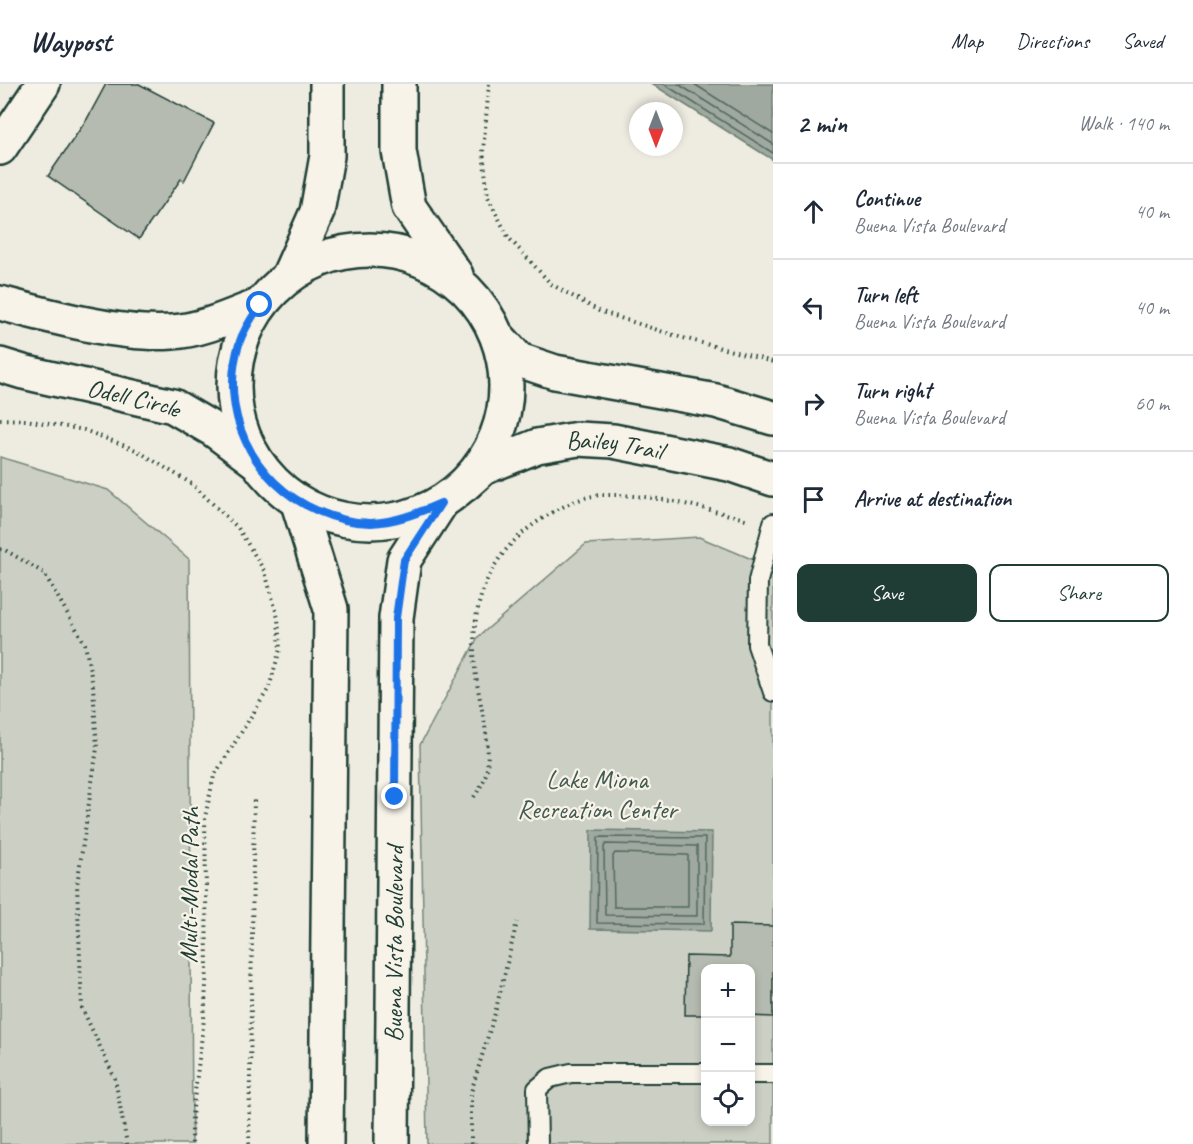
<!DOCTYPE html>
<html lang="en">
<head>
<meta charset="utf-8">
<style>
  body { margin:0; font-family:Caveat,sans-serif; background:#f6f6f7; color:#1f2937 }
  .controls { position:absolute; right:18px; bottom:18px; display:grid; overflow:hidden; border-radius:12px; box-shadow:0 3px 9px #0003 }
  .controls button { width:54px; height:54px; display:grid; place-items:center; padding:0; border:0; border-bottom:2px solid #e0e1e3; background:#fff; color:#1f2937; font:30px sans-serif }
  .compass { position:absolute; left:629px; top:18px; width:54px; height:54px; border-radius:50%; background:#fff; box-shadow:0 3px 9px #0003; rotate:180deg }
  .stop { position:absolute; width:18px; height:18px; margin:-14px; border:4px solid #1a73e8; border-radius:50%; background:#fff }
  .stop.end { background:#1a73e8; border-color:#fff; box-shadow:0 2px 6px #0008 }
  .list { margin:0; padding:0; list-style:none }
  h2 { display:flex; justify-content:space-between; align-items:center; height:78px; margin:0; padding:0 24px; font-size:26px }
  h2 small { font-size:20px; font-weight:400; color:#747a83 }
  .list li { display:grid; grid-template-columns:39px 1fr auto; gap:18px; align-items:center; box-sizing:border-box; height:96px; padding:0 24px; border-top:2px solid #e0e1e3 }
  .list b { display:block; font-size:22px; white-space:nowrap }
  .list p { margin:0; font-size:20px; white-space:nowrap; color:#747a83 }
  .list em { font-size:20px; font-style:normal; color:#747a83 }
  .actions { display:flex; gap:12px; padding:18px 24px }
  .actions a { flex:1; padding:14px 0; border:2px solid #1f3d34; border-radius:12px; text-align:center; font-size:21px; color:#1f3d34 }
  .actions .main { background:#1f3d34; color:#fff }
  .icon { flex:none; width:33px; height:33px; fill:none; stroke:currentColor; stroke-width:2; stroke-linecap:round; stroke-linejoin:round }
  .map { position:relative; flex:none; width:773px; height:1060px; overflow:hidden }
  header { display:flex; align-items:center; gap:36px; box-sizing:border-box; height:84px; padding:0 30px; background:#fff; border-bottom:2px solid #e0e1e3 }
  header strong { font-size:28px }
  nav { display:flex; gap:33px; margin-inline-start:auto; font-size:21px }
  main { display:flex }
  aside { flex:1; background:#fff }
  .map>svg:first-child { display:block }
</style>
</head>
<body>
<header>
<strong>Waypost</strong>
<nav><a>Map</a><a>Directions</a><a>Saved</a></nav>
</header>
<main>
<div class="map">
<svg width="773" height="1060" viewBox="0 0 773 1060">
  <rect width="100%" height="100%" fill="#eeece1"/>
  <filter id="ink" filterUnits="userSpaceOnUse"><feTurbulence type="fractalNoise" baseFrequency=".0167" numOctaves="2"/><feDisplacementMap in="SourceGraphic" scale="12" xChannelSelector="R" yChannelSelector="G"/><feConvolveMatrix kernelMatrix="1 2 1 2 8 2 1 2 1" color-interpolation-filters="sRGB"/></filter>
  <g filter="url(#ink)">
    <!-- green -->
    <g fill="#cccfc4" stroke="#76867c" stroke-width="1.5" fill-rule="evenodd">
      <polygon points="0,373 108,406 189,475 192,1060 0,1060"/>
      <path d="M 699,453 L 773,484 L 773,1060 L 427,1060 L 420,661 L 478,553 L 586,460 ZM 706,884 L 750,884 L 750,1038 L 706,1038 Z"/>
    </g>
    <!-- water -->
    <g fill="#9fa99f" stroke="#6c7e74" stroke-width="1.5">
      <polygon points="652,0 773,0 773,76"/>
      <polygon points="591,746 712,748 711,847 590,845"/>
    </g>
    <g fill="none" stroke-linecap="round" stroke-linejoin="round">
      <!-- shore -->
      <g stroke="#52685f" stroke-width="1.5">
        <polyline points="664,0 773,69"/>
        <polyline points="678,0 773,60"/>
        <polyline points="694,0 773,50"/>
        <polygon points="598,753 705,754 704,840 597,839"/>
        <polygon points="606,760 697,762 697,832 605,831 604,763"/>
        <polygon points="615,769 688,771 688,823 614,823 613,772"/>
      </g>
    </g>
    <!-- building -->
    <g fill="#b5bbb0" stroke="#1f3d34" stroke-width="1.5">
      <polygon points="106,0 139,0 214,39 184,97 181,95 139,155 48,92 87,35"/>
      <polygon points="730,841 773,842 773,933 750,932 750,885 705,885 705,931 685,931 686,872 730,873"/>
    </g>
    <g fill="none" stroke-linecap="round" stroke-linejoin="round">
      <!-- service casing -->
      <g stroke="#1f3d34" stroke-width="22">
        <g id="service">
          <polyline points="773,439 758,497 757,561 773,608"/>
          <polyline points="750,990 773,990"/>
          <polyline points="538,1060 537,1005 550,994 571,989 706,989"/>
        </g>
      </g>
      <!-- minor casing -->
      <g stroke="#1f3d34" stroke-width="38">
        <polyline id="minor" points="0,64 43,0"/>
      </g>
      <!-- tertiary casing -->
      <g stroke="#1f3d34" stroke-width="38">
        <g id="tertiary">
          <path d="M 0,219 C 49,232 122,252 172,248 C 202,246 232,232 260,221"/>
          <polyline points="499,254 519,276 555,288 716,317 773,334"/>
          <path id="s1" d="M 0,281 L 23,288 L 173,322 L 214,346 L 254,376"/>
          <path id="s2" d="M 464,401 L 483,384 L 537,362 L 578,355 L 613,357 L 729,380 L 773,395"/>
        </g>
      </g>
      <!-- secondary casing -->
      <g stroke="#1f3d34" stroke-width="38">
        <g id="secondary">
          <polyline points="399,0 399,67 409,123 456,191"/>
          <circle cx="370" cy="302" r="136"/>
          <polyline points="289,191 317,128 327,72 327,0"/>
          <polyline points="298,419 331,525 326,1060"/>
          <path id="s3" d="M 392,1060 L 396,534 L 404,476 L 441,419"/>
        </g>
      </g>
      <!-- path -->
      <g stroke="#1f3d34" stroke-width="4" stroke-dasharray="1.5 4.5" stroke-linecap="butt">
        <polyline points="489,0 483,68 488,113 508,153 551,200 599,227 676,252 773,278"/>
        <polyline points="0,335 26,336 84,346 136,366 192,400 238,444 265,488 278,534 280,565 269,604 214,692 205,733 207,884 204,935 192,1032 192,1060"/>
        <polyline points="0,465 5,466 44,489 85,560 93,602 97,664 77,801 82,924 115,995 127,1060"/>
        <path d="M 474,713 C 480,704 486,694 487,684 C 491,652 478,616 475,584 C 469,517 490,464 550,430 C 567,420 585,411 605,411 C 655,410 702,424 749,436"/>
        <polyline points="249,1060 254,713"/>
        <polyline points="471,1060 471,1008 495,929 517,838"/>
      </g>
      <!-- service -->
      <use href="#service" stroke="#f7f3e8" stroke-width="18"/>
      <!-- minor -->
      <use href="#minor" stroke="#f7f3e8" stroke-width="33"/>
      <!-- tertiary -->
      <use href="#tertiary" stroke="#f7f3e8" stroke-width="33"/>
      <!-- secondary -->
      <use href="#secondary" stroke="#f7f3e8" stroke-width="33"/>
    </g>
  </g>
  <g fill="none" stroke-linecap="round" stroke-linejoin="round" filter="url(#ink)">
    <!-- route -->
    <path stroke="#1a73e8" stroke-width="8" d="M 260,221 C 253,232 244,245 240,257 C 217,326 252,399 318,427 C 334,434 353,439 371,439 C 396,438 418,429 441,419 L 404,476 L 396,534 L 395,713"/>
  </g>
  <g text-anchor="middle" stroke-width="4.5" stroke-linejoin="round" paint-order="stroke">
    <!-- street labels -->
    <g font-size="26" fill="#1f3d34" stroke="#f7f3e8">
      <text dy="9" stroke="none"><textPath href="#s1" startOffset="138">Odell Circle</textPath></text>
      <text dy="9" stroke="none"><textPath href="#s2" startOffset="162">Bailey Trail</textPath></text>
      <text transform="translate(189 801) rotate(-89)" y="9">Multi-Modal Path</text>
      <text dy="9" stroke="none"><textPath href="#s3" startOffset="200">Buena Vista Boulevard</textPath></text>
    </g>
    <!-- park labels -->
    <g font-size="26" fill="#425a51" stroke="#f7f3e8">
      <text x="597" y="704">Lake Miona<tspan x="597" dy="30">Recreation Center</tspan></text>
    </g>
  </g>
</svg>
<div class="controls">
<button>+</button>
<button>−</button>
<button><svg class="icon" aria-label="locate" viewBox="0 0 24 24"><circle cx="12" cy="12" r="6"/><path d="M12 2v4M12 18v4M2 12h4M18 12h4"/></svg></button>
</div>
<svg class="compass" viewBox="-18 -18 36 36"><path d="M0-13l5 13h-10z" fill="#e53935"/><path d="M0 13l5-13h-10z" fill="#747a83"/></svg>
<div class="stop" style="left:260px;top:221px"></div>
<div class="stop end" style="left:395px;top:713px"></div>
</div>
<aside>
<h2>2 min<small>Walk · 140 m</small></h2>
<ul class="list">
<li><svg class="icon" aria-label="ahead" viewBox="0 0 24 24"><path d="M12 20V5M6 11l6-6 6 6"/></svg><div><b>Continue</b><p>Buena Vista Boulevard</p></div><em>40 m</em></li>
<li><svg class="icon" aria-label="left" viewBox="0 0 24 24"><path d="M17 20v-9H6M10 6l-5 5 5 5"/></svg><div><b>Turn left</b><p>Buena Vista Boulevard</p></div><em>40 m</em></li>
<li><svg class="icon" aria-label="right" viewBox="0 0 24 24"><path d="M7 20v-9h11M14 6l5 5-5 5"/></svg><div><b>Turn right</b><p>Buena Vista Boulevard</p></div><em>60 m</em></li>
<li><svg class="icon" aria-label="arrive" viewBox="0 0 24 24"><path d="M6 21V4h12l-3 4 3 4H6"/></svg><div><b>Arrive at destination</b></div></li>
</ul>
<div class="actions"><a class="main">Save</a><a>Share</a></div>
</aside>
</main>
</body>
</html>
